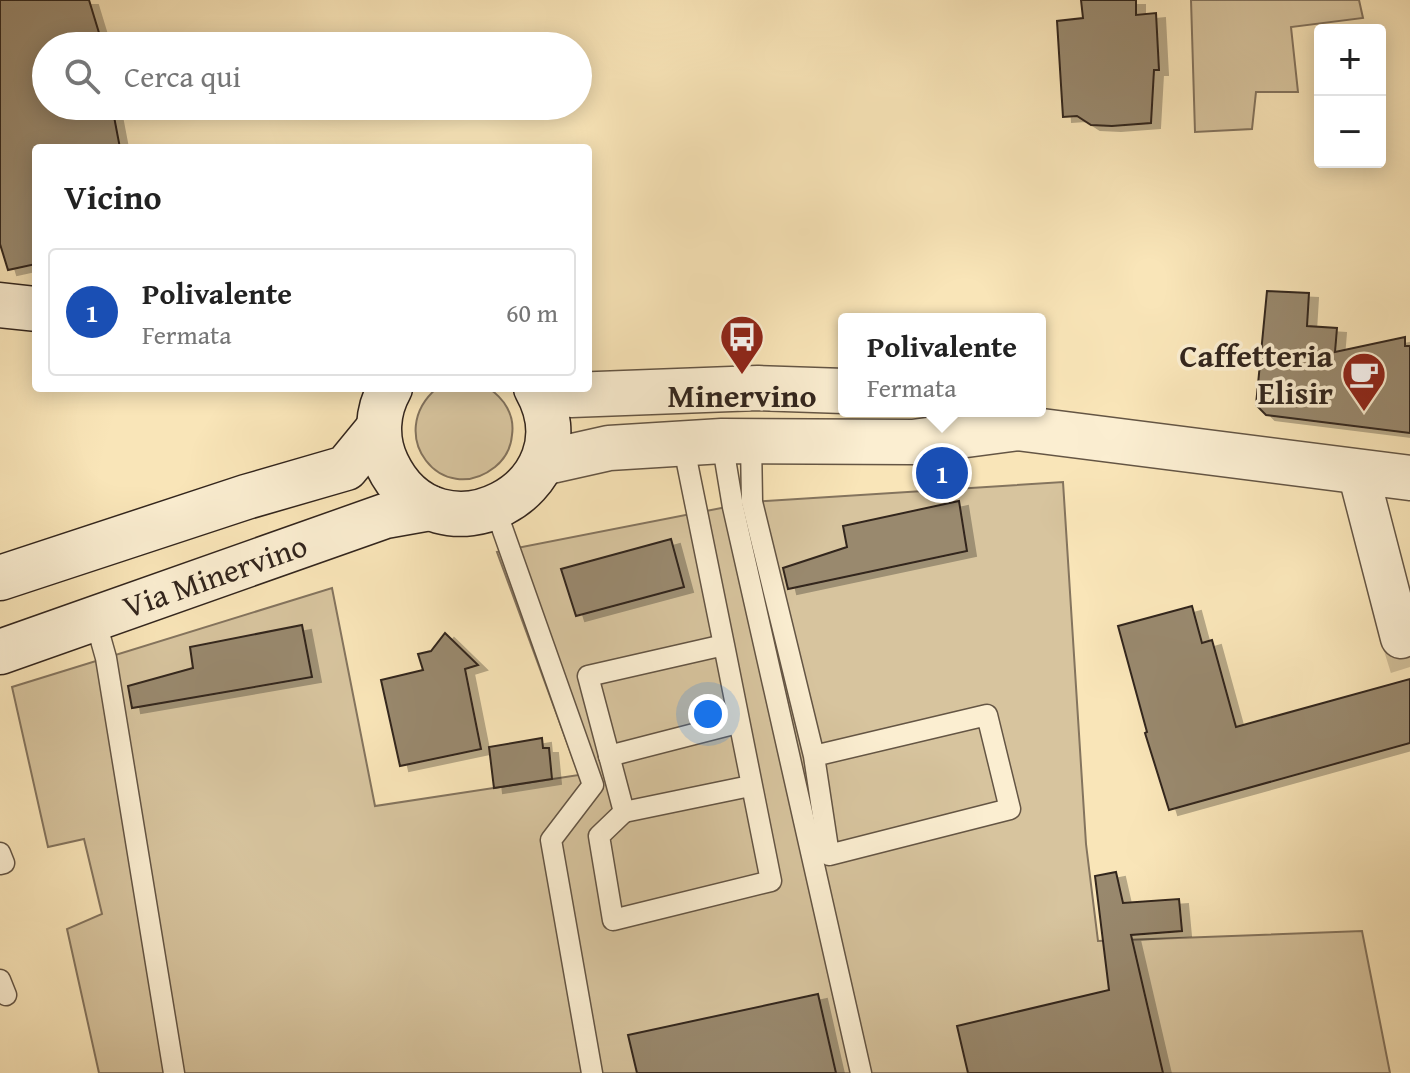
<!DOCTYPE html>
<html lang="it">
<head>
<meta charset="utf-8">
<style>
  body { margin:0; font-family:"Gentium Book Plus",serif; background:#f6f6f6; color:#222 }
  .controls { position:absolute; right:24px; top:24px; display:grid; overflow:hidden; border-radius:8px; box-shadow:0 4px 20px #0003 }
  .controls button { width:72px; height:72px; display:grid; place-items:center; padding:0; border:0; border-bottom:2px solid #e0e0e0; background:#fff; color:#222; font:40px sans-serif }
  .you { position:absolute; left:708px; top:714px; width:28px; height:28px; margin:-20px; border:6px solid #fff; border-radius:50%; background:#1a73e8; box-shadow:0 0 0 12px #1a73e833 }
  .badge { display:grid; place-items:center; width:52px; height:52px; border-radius:50%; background:#1a73e8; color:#fff; font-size:26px; font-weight:700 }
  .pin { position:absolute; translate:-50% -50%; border:4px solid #fff; box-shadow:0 2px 8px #0006 }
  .popup { position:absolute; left:838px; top:313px; width:208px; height:104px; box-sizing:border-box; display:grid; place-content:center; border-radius:8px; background:#fff; filter:drop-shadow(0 2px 6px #0005); font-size:26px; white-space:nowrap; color:#767676 }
  .popup b { font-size:30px; color:#222 }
  .popup::after { content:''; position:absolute; left:50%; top:100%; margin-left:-16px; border:16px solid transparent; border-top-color:#fff }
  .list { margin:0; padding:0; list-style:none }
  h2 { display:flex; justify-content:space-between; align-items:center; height:104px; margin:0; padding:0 32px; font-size:34px }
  h2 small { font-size:26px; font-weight:400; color:#767676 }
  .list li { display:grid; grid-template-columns:52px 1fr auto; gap:24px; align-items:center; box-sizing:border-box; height:128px; margin:0 16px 16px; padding:0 16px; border:2px solid #e0e0e0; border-radius:8px }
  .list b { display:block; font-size:30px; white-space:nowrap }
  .list p { margin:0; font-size:26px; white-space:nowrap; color:#767676 }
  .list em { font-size:26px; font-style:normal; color:#767676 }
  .icon { flex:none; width:44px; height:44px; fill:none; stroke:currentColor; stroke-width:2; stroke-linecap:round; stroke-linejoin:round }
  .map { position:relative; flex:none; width:1410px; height:1073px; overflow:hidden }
  .search { position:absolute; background:#fff; box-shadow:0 4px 20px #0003; left:32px; top:32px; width:560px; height:88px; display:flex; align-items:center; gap:20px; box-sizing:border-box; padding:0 28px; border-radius:44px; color:#767676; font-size:30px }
  .panel { position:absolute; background:#fff; box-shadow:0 4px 20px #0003; left:32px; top:144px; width:560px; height:248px; border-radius:8px }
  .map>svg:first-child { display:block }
</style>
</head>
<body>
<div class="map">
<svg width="1410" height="1073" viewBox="0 0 1410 1073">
  <defs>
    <filter id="shadow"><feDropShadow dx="9" dy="5" stdDeviation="0" flood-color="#0004"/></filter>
  </defs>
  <rect width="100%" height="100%" fill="#f9e5b8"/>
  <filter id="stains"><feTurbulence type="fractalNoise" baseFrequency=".0025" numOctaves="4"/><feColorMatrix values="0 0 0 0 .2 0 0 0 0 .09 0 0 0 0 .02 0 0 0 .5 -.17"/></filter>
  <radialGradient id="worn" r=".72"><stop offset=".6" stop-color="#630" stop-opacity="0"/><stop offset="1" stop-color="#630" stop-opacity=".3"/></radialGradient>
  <!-- green -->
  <g fill="#d7c49e" stroke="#84745e" stroke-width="2">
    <polygon points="1191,0 1359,0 1363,18 1291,27 1298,92 1256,92 1252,129 1195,132"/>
    <path d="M 437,388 L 488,388 C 504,398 515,415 512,435 C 511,447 505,459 495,467 C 442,509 383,434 437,388 Z"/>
    <polygon points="1063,482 1086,844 1098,941 1362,931 1390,1073 99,1073 67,929 102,914 84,839 48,847 12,687 332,588 375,806 579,775 497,552 752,502"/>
  </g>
  <!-- building -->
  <g fill="#99896e" stroke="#32251d" stroke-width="2" filter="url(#shadow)">
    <polygon points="0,0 89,0 103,46 46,46 46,106 112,106 120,148 36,148 36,264 8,270 0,244"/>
    <polygon points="1081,0 1136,0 1136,15 1156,13 1159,70 1154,70 1151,123 1112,126 1091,125 1077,116 1063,117 1057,21 1083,18"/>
    <polygon points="1267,291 1309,293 1307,326 1337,328 1335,352 1405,337 1405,346 1410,346 1410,433 1266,415 1256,405"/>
    <polygon points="959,501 967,551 788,589 783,568 847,547 843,526"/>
    <polygon points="671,539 684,587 576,616 561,569"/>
    <polygon points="1192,606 1202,643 1212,640 1236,727 1410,679 1410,743 1169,810 1145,733 1147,732 1118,626"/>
    <polygon points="302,625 312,677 132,708 128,686 193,668 190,647"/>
    <polygon points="445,633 478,665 465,669 481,749 400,766 381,680 423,670 418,654 431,651"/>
    <polygon points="542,738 543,748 549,748 552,779 494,788 489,747"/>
    <polygon points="1116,872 1123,903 1179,899 1182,931 1131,935 1163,1073 968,1073 957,1026 1109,990 1095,876"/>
    <polygon points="818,994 836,1073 637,1073 628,1035"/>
  </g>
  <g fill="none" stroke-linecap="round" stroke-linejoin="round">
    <!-- minor-tunnel -->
    <polyline stroke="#d1bf99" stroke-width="40" stroke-dasharray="40 20" stroke-linecap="butt" points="1401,638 1410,667"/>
    <!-- service casing -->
    <g stroke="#645544" stroke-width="23">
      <g id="service">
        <polyline points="722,441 733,507 861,1073"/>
        <polyline points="751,441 752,502 814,756 829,855 1010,809 987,715 814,756"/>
        <polyline points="683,443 724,645 588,676 624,812 599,836 613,920 771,881 724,645"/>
        <polyline points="495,508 593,785 551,840 592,1073"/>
        <polyline points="95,619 106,658 174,1073"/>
        <polyline points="609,756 737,723"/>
        <polyline points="624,812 750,786"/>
        <polyline points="0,853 4,863 0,864"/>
        <polyline points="0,980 6,995"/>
      </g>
    </g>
    <!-- minor casing -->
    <g stroke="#645544" stroke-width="43">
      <polyline id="minor" points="1358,472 1401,638"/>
    </g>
    <!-- tertiary casing -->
    <g stroke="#645544" stroke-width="47">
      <g id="tertiary">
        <polyline points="558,388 571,395 758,388 844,391"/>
        <polyline points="992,419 1018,428 1410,478"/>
        <polyline points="542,463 609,448 722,441 913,442 1018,428"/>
      </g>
    </g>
    <!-- secondary casing -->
    <g stroke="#32251d" stroke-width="47">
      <g id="secondary">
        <polyline points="0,305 36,309"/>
        <path d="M 390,388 C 377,411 375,439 387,464 C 437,570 593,489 536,388"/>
        <polyline points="0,578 246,497 346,468 378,429"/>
        <path id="s1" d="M 0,652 L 385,516 L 430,508"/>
      </g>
    </g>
    <!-- service -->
    <use href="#service" stroke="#fbeed1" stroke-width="20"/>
    <!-- minor -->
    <use href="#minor" stroke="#fbeed1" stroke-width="40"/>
    <!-- tertiary -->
    <use href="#tertiary" stroke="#fbeed1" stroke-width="44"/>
    <!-- secondary -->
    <use href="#secondary" stroke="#fbeed1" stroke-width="44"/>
  </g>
  <!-- icons -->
  <defs>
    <g id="bus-pin" transform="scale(2.3)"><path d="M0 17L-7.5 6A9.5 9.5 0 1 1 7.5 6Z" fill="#8f2418" stroke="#fbeed1"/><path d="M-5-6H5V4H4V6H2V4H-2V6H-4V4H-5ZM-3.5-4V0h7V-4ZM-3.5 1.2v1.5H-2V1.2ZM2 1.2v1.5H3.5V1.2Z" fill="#fff"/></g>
    <g id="cafe-pin" transform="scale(2.3)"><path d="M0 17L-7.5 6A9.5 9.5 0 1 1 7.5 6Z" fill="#8f2418" stroke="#fbeed1"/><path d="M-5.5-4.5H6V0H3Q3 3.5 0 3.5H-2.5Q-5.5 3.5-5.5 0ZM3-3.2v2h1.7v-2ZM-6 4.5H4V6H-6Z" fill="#fff"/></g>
  </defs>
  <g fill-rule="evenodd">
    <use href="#bus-pin" x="742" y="337"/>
    <use href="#cafe-pin" x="1364" y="374"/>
  </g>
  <g text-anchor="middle" stroke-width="7" stroke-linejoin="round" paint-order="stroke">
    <!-- poi labels -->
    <g font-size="32" font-weight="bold" fill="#32251d" stroke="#fbeed1" text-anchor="end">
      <text x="1333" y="367">Caffetteria<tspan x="1333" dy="37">Elisir</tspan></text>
      <text x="742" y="407" text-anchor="middle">Minervino</text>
    </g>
    <!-- street labels -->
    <g font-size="32" fill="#32251d" stroke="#fbeed1">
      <text dy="11" stroke="none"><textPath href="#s1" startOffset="228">Via Minervino</textPath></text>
    </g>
  </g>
  <rect width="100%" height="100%" filter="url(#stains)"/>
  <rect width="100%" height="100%" fill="url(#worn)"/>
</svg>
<div class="controls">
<button>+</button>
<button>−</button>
</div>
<div class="you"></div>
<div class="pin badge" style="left:942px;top:473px;background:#1a4fb4">1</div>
<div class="popup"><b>Polivalente</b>Fermata</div>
<div class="search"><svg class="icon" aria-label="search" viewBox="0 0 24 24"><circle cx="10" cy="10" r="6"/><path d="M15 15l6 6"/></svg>Cerca qui</div>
<section class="panel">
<h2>Vicino<small></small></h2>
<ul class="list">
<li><span class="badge" style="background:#1a4fb4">1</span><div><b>Polivalente</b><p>Fermata</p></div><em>60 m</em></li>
</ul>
</section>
</div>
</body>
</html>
